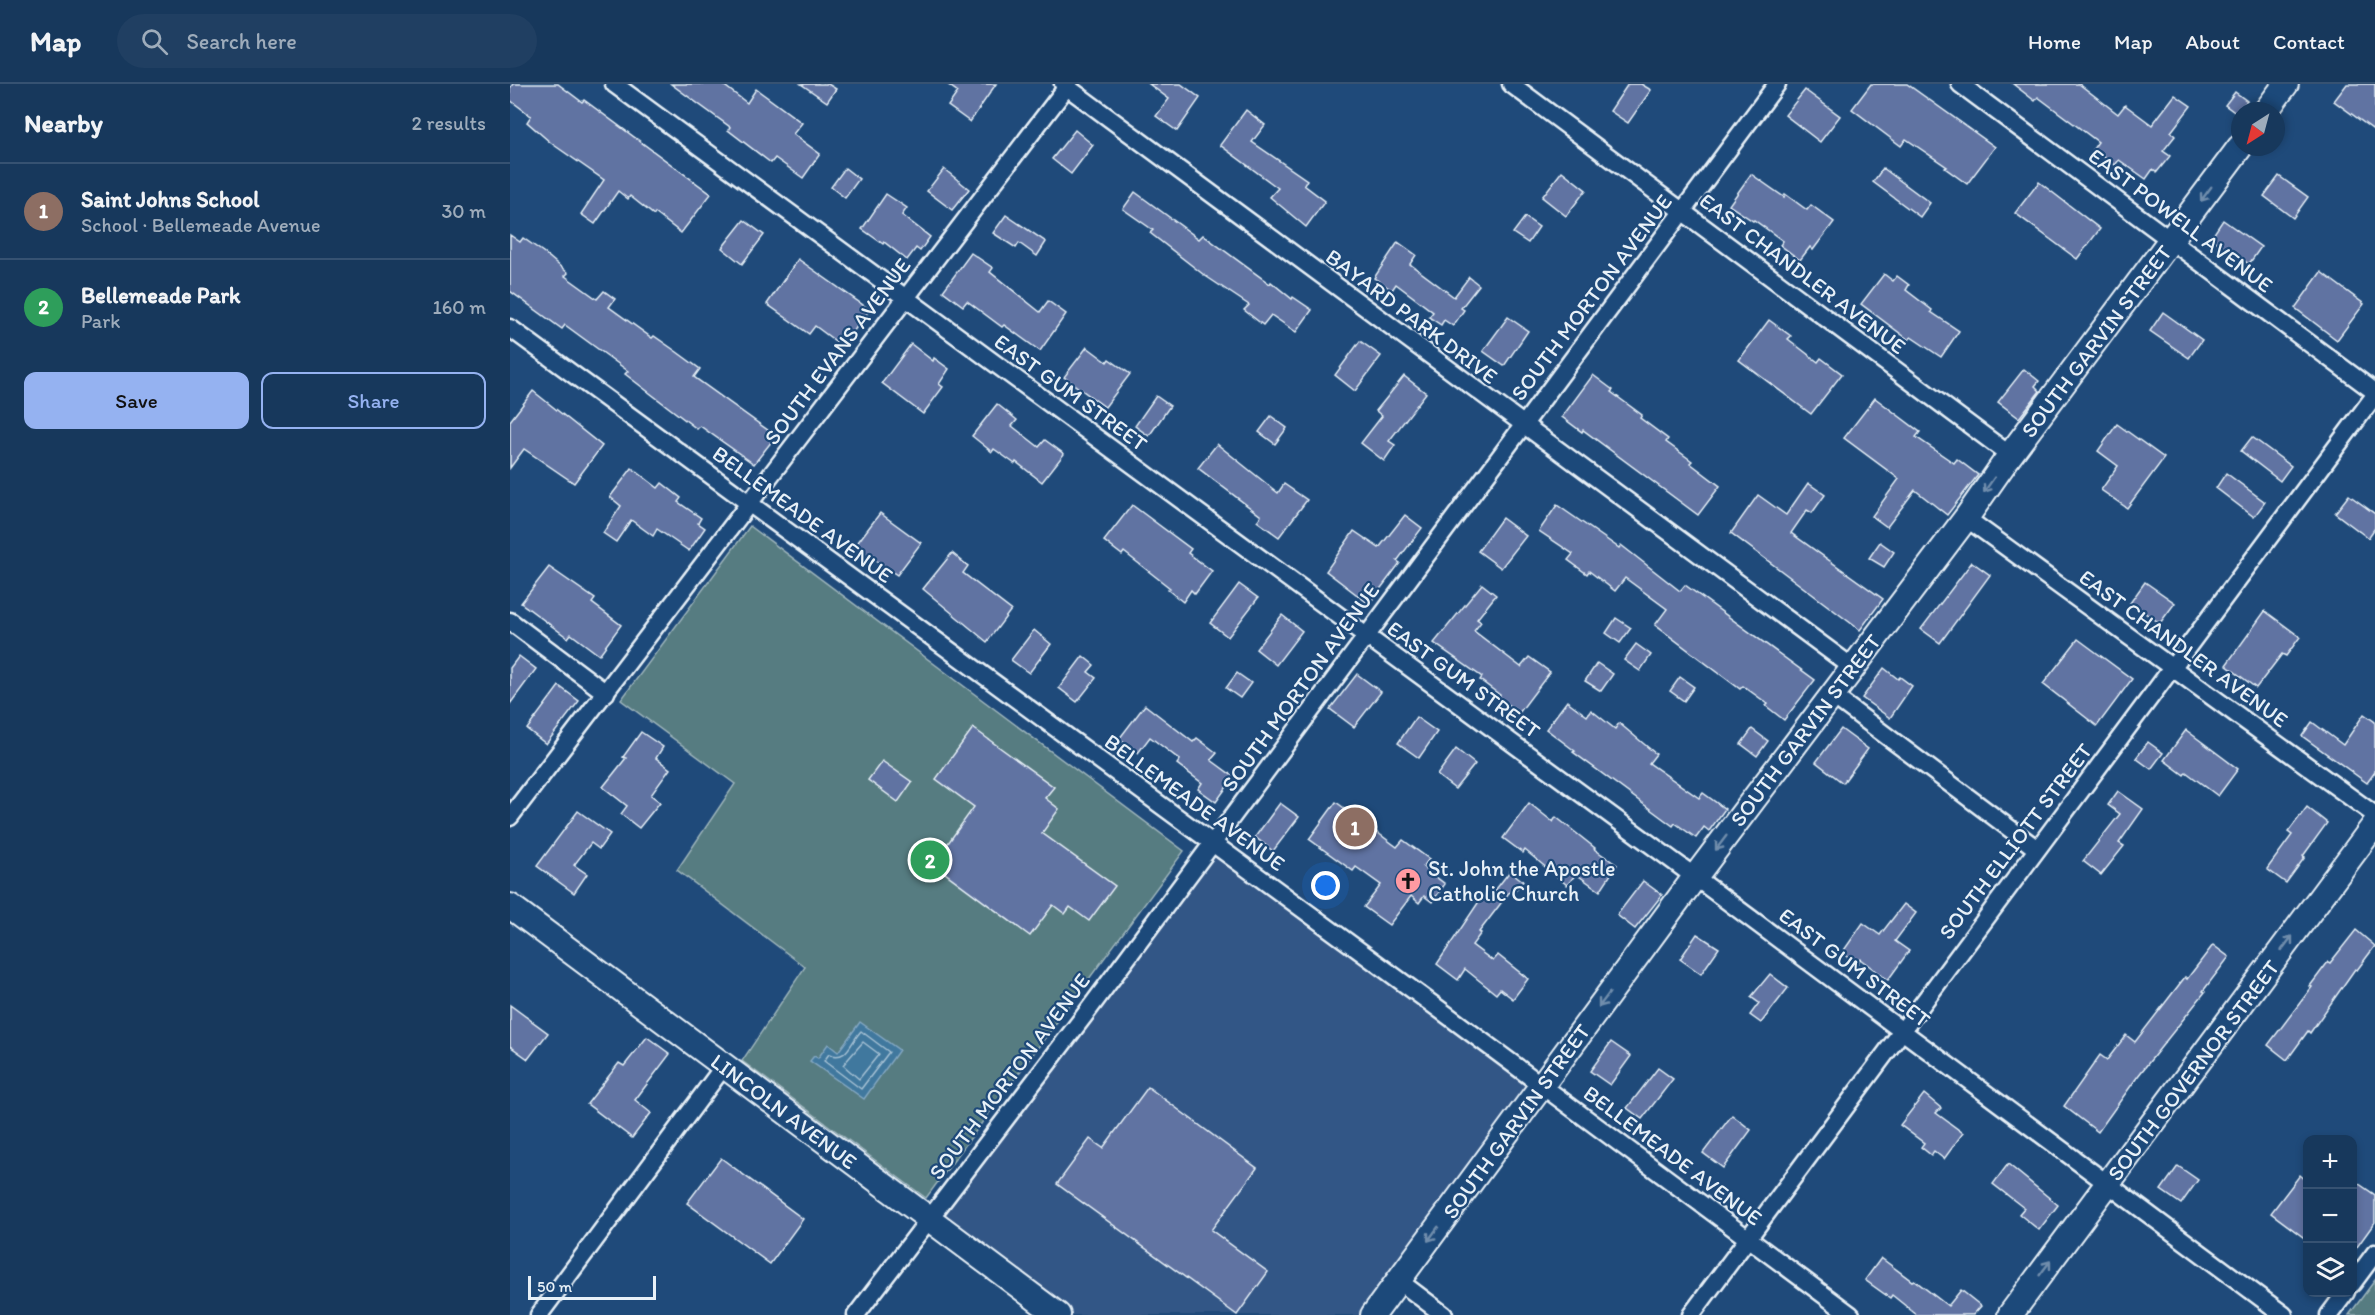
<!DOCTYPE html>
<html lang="en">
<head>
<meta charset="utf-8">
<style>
  body { margin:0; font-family:Itim,sans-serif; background:#203f62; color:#f1f3f6 }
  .controls { position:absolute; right:18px; bottom:18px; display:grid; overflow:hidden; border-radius:12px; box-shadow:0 3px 9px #0003 }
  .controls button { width:54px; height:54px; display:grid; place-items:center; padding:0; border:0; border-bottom:2px solid #365272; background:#17385c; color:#f1f3f6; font:30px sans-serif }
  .compass { position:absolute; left:1721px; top:18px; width:54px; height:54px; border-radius:50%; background:#17385c; box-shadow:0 3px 9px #0003; rotate:216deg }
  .scale { position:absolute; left:18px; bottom:15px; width:128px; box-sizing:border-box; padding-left:6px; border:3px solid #e8f1f8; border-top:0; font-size:16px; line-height:21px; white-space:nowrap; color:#e8f1f8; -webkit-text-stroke:4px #1f4a7a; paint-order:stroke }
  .you { position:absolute; left:816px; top:802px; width:21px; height:21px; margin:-15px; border:4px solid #fff; border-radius:50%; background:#1a73e8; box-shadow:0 0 0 9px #1a73e833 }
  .badge { display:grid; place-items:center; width:39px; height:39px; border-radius:50%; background:#95b2f1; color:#fff; font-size:20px; font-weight:700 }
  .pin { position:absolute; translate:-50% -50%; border:3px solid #fff; box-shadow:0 2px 6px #0006 }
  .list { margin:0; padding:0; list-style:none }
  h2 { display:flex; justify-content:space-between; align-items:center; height:78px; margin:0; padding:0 24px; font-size:26px }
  h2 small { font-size:20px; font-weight:400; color:#9eacbb }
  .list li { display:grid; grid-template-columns:39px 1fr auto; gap:18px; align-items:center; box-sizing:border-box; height:96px; padding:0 24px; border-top:2px solid #365272 }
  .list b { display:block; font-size:22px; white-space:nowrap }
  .list p { margin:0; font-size:20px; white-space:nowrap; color:#9eacbb }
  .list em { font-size:20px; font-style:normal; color:#9eacbb }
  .actions { display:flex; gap:12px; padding:18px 24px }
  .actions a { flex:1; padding:14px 0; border:2px solid #95b2f1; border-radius:12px; text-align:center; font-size:21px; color:#95b2f1 }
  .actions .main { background:#95b2f1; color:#111 }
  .icon { flex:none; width:33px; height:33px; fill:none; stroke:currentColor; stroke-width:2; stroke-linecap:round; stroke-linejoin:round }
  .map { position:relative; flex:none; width:1865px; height:1231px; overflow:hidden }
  header { display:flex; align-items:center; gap:36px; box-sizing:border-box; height:84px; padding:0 30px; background:#17385c; border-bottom:2px solid #365272 }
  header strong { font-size:28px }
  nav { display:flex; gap:33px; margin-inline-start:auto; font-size:21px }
  .search { width:420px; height:54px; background:#203f62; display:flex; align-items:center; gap:15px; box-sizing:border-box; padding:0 21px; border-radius:33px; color:#9eacbb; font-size:22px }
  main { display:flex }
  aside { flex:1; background:#17385c }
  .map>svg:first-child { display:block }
</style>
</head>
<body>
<header>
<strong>Map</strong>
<div class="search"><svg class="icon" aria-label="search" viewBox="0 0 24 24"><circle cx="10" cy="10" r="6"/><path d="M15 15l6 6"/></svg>Search here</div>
<nav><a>Home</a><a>Map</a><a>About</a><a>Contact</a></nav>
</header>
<main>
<aside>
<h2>Nearby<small>2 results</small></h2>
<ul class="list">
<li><span class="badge" style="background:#8d6e63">1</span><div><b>Saint Johns School</b><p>School · Bellemeade Avenue</p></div><em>30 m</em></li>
<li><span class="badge" style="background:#2e9e5b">2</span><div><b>Bellemeade Park</b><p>Park</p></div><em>160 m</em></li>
</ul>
<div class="actions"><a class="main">Save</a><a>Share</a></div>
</aside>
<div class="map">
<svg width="1865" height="1231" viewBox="0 0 1865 1231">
  <rect width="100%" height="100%" fill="#1f4a7a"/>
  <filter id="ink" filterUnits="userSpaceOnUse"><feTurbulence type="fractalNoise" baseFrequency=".0167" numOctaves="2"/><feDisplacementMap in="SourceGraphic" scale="12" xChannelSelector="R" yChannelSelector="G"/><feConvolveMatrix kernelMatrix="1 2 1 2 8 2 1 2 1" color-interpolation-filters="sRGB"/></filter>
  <g filter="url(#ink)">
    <!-- built -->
    <polygon fill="#325686" points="701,765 1024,1003 855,1231 562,1231 432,1132"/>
    <!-- green -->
    <g fill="#567b81" stroke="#9fb6bc" stroke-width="1.5">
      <polygon points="240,442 674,767 416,1114 232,977 295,883 167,786 225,700 111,616"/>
      <polygon points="1865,1196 1865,1231 1839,1231"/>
    </g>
    <!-- water -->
    <polygon fill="#41789e" stroke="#84a8c2" stroke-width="1.5" points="350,938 389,966 354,1015 300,977 304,972 308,974 318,960 328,968"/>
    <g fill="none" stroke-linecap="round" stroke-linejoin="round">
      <!-- shore -->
      <g stroke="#a5c1d4" stroke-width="1.5">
        <path d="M 351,947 L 379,968 L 351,1005 L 314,977 L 319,970 C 337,978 340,959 351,947 Z"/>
        <polygon points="353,958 369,970 349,995 333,981"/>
      </g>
    </g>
    <!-- building -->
    <g fill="#6073a2" stroke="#e8f1f8" stroke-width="1.5">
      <polygon points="3,0 48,0 72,18 74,16 201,110 171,149 145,129 144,131 120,112 118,115 108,107 85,140 71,130 94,96 41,59 17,38 21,32 0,16 0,4"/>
      <polygon points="161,0 212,0 237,19 246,5 292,39 283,50 310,70 293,94 265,74 261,79 218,46 220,43"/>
      <polygon points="291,0 318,0 326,5 317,18"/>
      <polygon points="437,0 486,0 460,38 438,22 448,8"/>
      <polygon points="639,0 671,0 690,14 667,47 646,32 659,15"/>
      <polygon points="1118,0 1131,0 1141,6 1118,39 1100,27"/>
      <polygon points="1361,0 1397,0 1485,63 1457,100 1435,84 1437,83 1396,55 1391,62 1342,25"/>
      <polygon points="1503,0 1569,0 1608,30 1615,21 1642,41 1665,11 1681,22 1661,48 1665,52 1653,67 1660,72 1647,88 1643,85 1636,95 1609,76 1605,81 1583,65 1588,58 1528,13 1525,17"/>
      <polygon points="1837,0 1865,0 1865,47 1824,17"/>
      <polygon points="1295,6 1330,32 1310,58 1275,31"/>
      <polygon points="1725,8 1737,17 1727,30 1715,21"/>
      <polygon points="736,26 755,41 742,58 797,96 794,101 815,117 796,143 760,113 768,104 710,61"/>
      <polygon points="565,46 583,61 561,90 542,75"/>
      <polygon points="335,84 349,95 335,114 321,103"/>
      <polygon points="1373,84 1420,119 1410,133 1363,98"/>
      <polygon points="434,85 459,105 442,126 417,107"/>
      <polygon points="1052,87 1076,106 1056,132 1032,113"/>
      <polygon points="1241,90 1274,113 1275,110 1297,126 1301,121 1324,138 1303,166 1300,163 1290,176 1270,161 1273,157 1244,136 1243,137 1219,121"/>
      <polygon points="1769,92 1798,113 1783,134 1754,112"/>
      <polygon points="1529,98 1590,145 1567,175 1505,129"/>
      <polygon points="625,108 689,155 693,151 760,200 761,198 782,215 783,213 802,226 786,248 761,231 753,241 734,226 739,221 694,191 640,149 643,146 613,125"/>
      <polygon points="376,110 397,124 392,131 420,153 410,167 406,164 397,176 374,158 373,160 352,145"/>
      <polygon points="496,131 536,158 527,172 509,159 506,164 483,149"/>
      <polygon points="1015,133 1029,143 1018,159 1003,149"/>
      <polygon points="234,136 254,151 232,180 212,164"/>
      <polygon points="1713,136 1751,163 1739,180 1701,154"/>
      <polygon points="0,151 10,158 13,154 33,168 58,189 55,192 87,215 94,207 105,215 99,223 142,254 144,252 167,268 190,285 184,293 266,352 244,380 190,342 187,345 115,290 118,287 55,241 52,245 0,207"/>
      <polygon points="888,158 906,171 900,180 944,213 959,193 969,201 951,224 954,226 943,242 934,236 931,241 919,233 923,228 886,200 882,206 864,194"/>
      <polygon points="461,169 483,184 480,188 530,228 538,217 556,230 530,267 494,241 492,243 457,217 453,222 433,207"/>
      <polygon points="288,175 360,226 332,262 305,242 299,250 257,220"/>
      <polygon points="1811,188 1854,220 1827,256 1785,224"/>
      <polygon points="1374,190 1383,197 1387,192 1399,201 1396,206 1422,226 1421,228 1449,247 1431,273 1401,253 1399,256 1351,220"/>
      <polygon points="1653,228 1692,256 1679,274 1640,247"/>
      <polygon points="998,233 1018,247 994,282 973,267"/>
      <polygon points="1259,236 1281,252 1278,255 1308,278 1311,274 1332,290 1301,330 1229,276"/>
      <polygon points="850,257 871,272 845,307 825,291"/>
      <polygon points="401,260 423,277 424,274 439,285 429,300 433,303 413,330 372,299"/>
      <polygon points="577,263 597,278 599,275 620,290 595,323 554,293"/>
      <polygon points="1514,285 1529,297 1525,302 1530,307 1509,334 1488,318"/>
      <polygon points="1083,291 1103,306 1101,308 1132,331 1130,334 1158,355 1156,358 1182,377 1180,379 1210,402 1188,431 1073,346 1072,348 1052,333"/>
      <polygon points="894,292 916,309 879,357 885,361 874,377 851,359 872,332 866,327"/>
      <polygon points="23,307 92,362 64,399 14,365 0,384 0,337"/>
      <polygon points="646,312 660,322 639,352 625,342"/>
      <polygon points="1365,314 1410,348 1406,353 1444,379 1447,375 1468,391 1437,431 1405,406 1377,443 1362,432 1389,395 1334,354"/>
      <polygon points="487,320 507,336 502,342 529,363 535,356 554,370 532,398 506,378 505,380 484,365 482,368 462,352"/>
      <polygon points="761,332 777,344 765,360 749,348"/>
      <polygon points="1607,340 1654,374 1617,424 1591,406 1608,382 1588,367"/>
      <polygon points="1742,353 1781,382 1770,397 1731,367"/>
      <polygon points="707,360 768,409 774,400 797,416 769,453 747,437 751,432 688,384"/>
      <polygon points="122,384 148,404 152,399 171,414 168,418 191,434 188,439 195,444 179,467 147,445 143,452 121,436 106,458 93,449 111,422 100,413"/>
      <polygon points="1716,389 1755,418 1744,433 1706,404"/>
      <polygon points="1298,399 1315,411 1302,429 1297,426 1281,449 1373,515 1350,546 1221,449 1248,411 1276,431"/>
      <polygon points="1839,411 1865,430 1865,444 1858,454 1825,429"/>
      <polygon points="622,421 681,465 678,469 702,487 685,510 681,506 673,518 658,506 660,504 614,468 612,471 594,457"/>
      <polygon points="1047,421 1109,464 1111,461 1170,507 1175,501 1305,596 1274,636 1256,622 1258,620 1233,602 1230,605 1145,541 1157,525 1115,494 1105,507 1079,487 1077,490 1058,476 1063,470 1029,447"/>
      <polygon points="370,429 411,459 387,491 345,462"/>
      <polygon points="895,431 912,444 887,477 890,479 859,520 816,487 844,447 869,464"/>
      <polygon points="992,434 1016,452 991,484 968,467"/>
      <polygon points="1370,458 1384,468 1374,483 1359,474"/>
      <polygon points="442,469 458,482 453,489 501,526 477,558 413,505"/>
      <polygon points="1462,478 1480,491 1430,559 1411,545"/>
      <polygon points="39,483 85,515 82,519 111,541 89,571 61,550 58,554 11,519"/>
      <polygon points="1635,498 1665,519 1650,539 1620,519"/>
      <polygon points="729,500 748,514 718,553 700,539"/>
      <polygon points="972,500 986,511 967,535 971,538 964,547 1011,583 1019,573 1040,588 1009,629 988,613 990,611 970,596 972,593 924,559"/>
      <polygon points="1755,527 1790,553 1776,572 1772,570 1746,604 1716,581"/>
      <polygon points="772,531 792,547 766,581 746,565"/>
      <polygon points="1106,534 1121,544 1110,559 1096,549"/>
      <polygon points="524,546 541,560 519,589 501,576"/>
      <polygon points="1568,555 1622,595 1587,642 1533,600"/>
      <polygon points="1126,560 1141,571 1130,587 1114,576"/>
      <polygon points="9,572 26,585 0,620 0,584"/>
      <polygon points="573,572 584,581 578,588 586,594 567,618 549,604"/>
      <polygon points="1087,579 1103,590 1091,607 1075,597"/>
      <polygon points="1374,584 1388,595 1390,593 1402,602 1380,634 1352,614"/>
      <polygon points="727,589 741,599 730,614 716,604"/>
      <polygon points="847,590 871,608 844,643 820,625"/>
      <polygon points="1170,593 1184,603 1174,617 1160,607"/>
      <polygon points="49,602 69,617 36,660 17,645"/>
      <polygon points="1057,617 1077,632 1081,626 1105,645 1109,639 1146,670 1139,679 1189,714 1193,709 1215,725 1199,747 1194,743 1186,754 1165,739 1163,742 1063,668 1065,667 1036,645"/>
      <polygon points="635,621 683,658 687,654 707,669 701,676 724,693 706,718 688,705 692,699 667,680 670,676 640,653 628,669 609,655"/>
      <polygon points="1854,630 1865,638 1865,688 1857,699 1792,652 1802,638 1833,661"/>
      <polygon points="906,633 927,648 909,674 888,659"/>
      <polygon points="463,644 544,703 535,714 549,725 532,749 605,802 579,837 560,823 555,830 543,821 520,852 423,780 464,723 426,695"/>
      <polygon points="1242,645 1258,657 1247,672 1231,660"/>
      <polygon points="1331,645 1358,665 1333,699 1306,678"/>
      <polygon points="1676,646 1728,685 1708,712 1676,688 1674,691 1654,676"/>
      <polygon points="131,648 153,663 146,674 160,685 141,711 150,718 129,744 111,730 117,722 93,703 116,674 113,673"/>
      <polygon points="1638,658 1653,669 1641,685 1626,674"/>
      <polygon points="946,665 965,680 945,705 927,691"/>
      <polygon points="372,677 402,698 388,718 358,696"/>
      <polygon points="1608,707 1633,725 1609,759 1614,762 1591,791 1573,777 1610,730 1598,721"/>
      <polygon points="826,718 887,763 893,756 919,775 913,783 935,800 922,818 914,812 909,819 901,812 879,841 854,823 871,801 846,783 843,787 799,755"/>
      <polygon points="770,719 789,733 763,767 745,753"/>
      <polygon points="1019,719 1043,738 1046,733 1085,764 1084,765 1107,781 1090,807 1066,790 1057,801 1015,766 1013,769 993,754"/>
      <polygon points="1797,723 1817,739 1793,772 1795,773 1776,799 1757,785 1782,751 1778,748"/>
      <polygon points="68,727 100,750 89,765 81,759 64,781 77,790 64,809 27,782"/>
      <polygon points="1000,787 1013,797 1004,808 1001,806 969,848 971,849 962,861 983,877 988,871 1018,895 1003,915 990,905 986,910 955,885 948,896 927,880 972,813 977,817"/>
      <polygon points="1133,797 1152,811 1125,845 1107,831"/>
      <polygon points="1394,820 1406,829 1385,857 1399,867 1378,896 1350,875 1347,880 1332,869 1353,839 1370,851"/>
      <polygon points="1846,846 1865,862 1847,886 1845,885 1800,949 1798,947 1777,976 1758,961 1802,903 1800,902 1818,878 1820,879"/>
      <polygon points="1187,850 1209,864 1191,890 1170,875"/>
      <polygon points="1703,861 1719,873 1693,907 1695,908 1628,992 1588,1048 1554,1022 1590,971 1597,976 1616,951 1625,958 1675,893 1677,895"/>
      <polygon points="1260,890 1278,904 1251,939 1240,931 1249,919 1241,913"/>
      <polygon points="0,921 38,949 18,975 0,962"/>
      <polygon points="137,953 160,970 125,1016 141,1029 122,1054 77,1020 109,979 114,982"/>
      <polygon points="1101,958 1121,972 1100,1001 1080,987"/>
      <polygon points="1148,984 1163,995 1132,1035 1117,1024"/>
      <polygon points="638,1003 747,1084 701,1146 758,1188 727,1231 547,1100 580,1055 593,1064"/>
      <polygon points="1414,1010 1431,1024 1426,1029 1453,1049 1434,1075 1424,1067 1421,1071 1411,1063 1414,1059 1390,1041"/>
      <polygon points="1222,1031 1241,1046 1213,1084 1193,1069"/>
      <polygon points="211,1074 293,1135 260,1180 177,1119"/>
      <polygon points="1498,1080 1548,1121 1529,1146 1509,1130 1514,1124 1483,1100"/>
      <polygon points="1668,1082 1688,1096 1671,1120 1651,1106"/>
      <polygon points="1790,1091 1797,1097 1797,1156 1761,1129"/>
      <polygon points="1842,1095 1865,1111 1865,1138 1842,1170"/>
      <polygon points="1371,1174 1402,1197 1404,1196 1438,1222 1451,1206 1471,1222 1463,1231 1407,1231 1382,1211 1380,1214 1355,1196"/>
    </g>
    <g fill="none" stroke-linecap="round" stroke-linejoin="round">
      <!-- street casing -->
      <g stroke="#e8f1f8" stroke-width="21">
        <g id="street">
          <polyline points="104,0 1185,793 1774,1231"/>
          <polyline points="553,0 1342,583"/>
          <polyline points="1001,0 1500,371"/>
          <polyline points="1450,0 1865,308"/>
          <polyline points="0,244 933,928 1341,1231"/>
          <polyline points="1456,434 1865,731"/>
          <polyline points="0,537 96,609"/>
          <polyline points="1322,611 1527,765"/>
          <polyline points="0,733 559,0"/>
          <polyline points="889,1197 934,1231"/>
          <polyline points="1842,1200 1865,1169"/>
          <polyline points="29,1231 214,982"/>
          <polyline points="346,1231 574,932 1267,0"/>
          <polyline points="1181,1231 1865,311"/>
          <polyline points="1819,1231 1836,1208"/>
        </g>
      </g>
      <!-- secondary casing -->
      <g stroke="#e8f1f8" stroke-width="28">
        <g id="secondary">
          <polyline points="1756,27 1776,0"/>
          <polyline points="0,822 548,1231"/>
          <polyline points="863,1231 1185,793 1456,434 1500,371 1730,63"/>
          <polyline points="1500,1231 1865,740"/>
        </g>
      </g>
      <!-- street -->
      <use href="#street" stroke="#1f4a7a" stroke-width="16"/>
      <!-- secondary -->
      <use href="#secondary" stroke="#1f4a7a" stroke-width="24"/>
    </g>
    <!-- one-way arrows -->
    <defs><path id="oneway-shaft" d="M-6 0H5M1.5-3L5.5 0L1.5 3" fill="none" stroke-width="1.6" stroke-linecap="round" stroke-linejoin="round" transform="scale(1.5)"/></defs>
    <g stroke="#6f8dac">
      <use href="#oneway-shaft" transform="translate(1696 110) rotate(126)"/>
      <use href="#oneway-shaft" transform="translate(1479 401) rotate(125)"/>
      <use href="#oneway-shaft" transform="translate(1211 759) rotate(127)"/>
      <use href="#oneway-shaft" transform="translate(1777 859) rotate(-53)"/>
      <use href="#oneway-shaft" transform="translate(1094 916) rotate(127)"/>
      <use href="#oneway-shaft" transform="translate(923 1150) rotate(126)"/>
      <use href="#oneway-shaft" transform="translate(1535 1184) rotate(-53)"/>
    </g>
  </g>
  <!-- icons -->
  <defs>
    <g id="church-disc" transform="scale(1.35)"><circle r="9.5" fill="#ff9aa2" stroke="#1f4a7a"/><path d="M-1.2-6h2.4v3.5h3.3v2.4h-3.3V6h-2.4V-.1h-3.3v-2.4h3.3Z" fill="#111"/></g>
  </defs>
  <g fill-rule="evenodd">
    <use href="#church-disc" x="898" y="797"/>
  </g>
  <g text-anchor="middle" stroke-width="4.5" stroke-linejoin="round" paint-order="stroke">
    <!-- street labels -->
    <g font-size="22" fill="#e8f1f8" stroke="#1f4a7a">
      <text transform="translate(1671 136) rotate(37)" y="8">EAST POWELL AVENUE</text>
      <text transform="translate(1293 189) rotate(37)" y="8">EAST CHANDLER AVENUE</text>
      <text transform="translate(1081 213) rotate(-53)" y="8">SOUTH MORTON AVENUE</text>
      <text transform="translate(902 232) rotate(37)" y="8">BAYARD PARK DRIVE</text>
      <text transform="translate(1586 257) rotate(-53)" y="8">SOUTH GARVIN STREET</text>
      <text transform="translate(327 267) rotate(-53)" y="8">SOUTH EVANS AVENUE</text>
      <text transform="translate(561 308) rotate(36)" y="8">EAST GUM STREET</text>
      <text transform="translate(293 430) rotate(36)" y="8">BELLEMEADE AVENUE</text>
      <text transform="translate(1674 564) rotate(36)" y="8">EAST CHANDLER AVENUE</text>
      <text transform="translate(954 595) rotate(36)" y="8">EAST GUM STREET</text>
      <text transform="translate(790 603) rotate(-54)" y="8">SOUTH MORTON AVENUE</text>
      <text transform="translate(1295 646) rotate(-53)" y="8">SOUTH GARVIN STREET</text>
      <text transform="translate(685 718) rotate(36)" y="8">BELLEMEADE AVENUE</text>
      <text transform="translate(1505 757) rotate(-53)" y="8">SOUTH ELLIOTT STREET</text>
      <text transform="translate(1345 883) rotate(37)" y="8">EAST GUM STREET</text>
      <text transform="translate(1683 986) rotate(-53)" y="8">SOUTH GOVERNOR STREET</text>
      <text transform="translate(499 992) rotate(-53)" y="8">SOUTH MORTON AVENUE</text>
      <text transform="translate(274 1027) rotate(37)" y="8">LINCOLN AVENUE</text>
      <text transform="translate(1006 1037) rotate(-54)" y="8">SOUTH GARVIN STREET</text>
      <text transform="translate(1163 1071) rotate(37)" y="8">BELLEMEADE AVENUE</text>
    </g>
    <!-- poi labels -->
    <g font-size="22" fill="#e8f1f8" stroke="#1f4a7a" text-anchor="start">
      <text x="918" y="792">St. John the Apostle<tspan x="918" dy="25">Catholic Church</tspan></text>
    </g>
  </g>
</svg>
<div class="controls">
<button>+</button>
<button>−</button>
<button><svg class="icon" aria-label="layers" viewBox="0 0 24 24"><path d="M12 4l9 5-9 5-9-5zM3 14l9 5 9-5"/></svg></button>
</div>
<svg class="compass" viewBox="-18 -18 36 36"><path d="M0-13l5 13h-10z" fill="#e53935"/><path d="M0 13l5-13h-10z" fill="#9eacbb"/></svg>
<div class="scale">50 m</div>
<div class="you"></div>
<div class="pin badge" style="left:845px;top:743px;background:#8d6e63">1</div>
<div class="pin badge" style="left:420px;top:776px;background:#2e9e5b">2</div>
</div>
</main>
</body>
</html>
